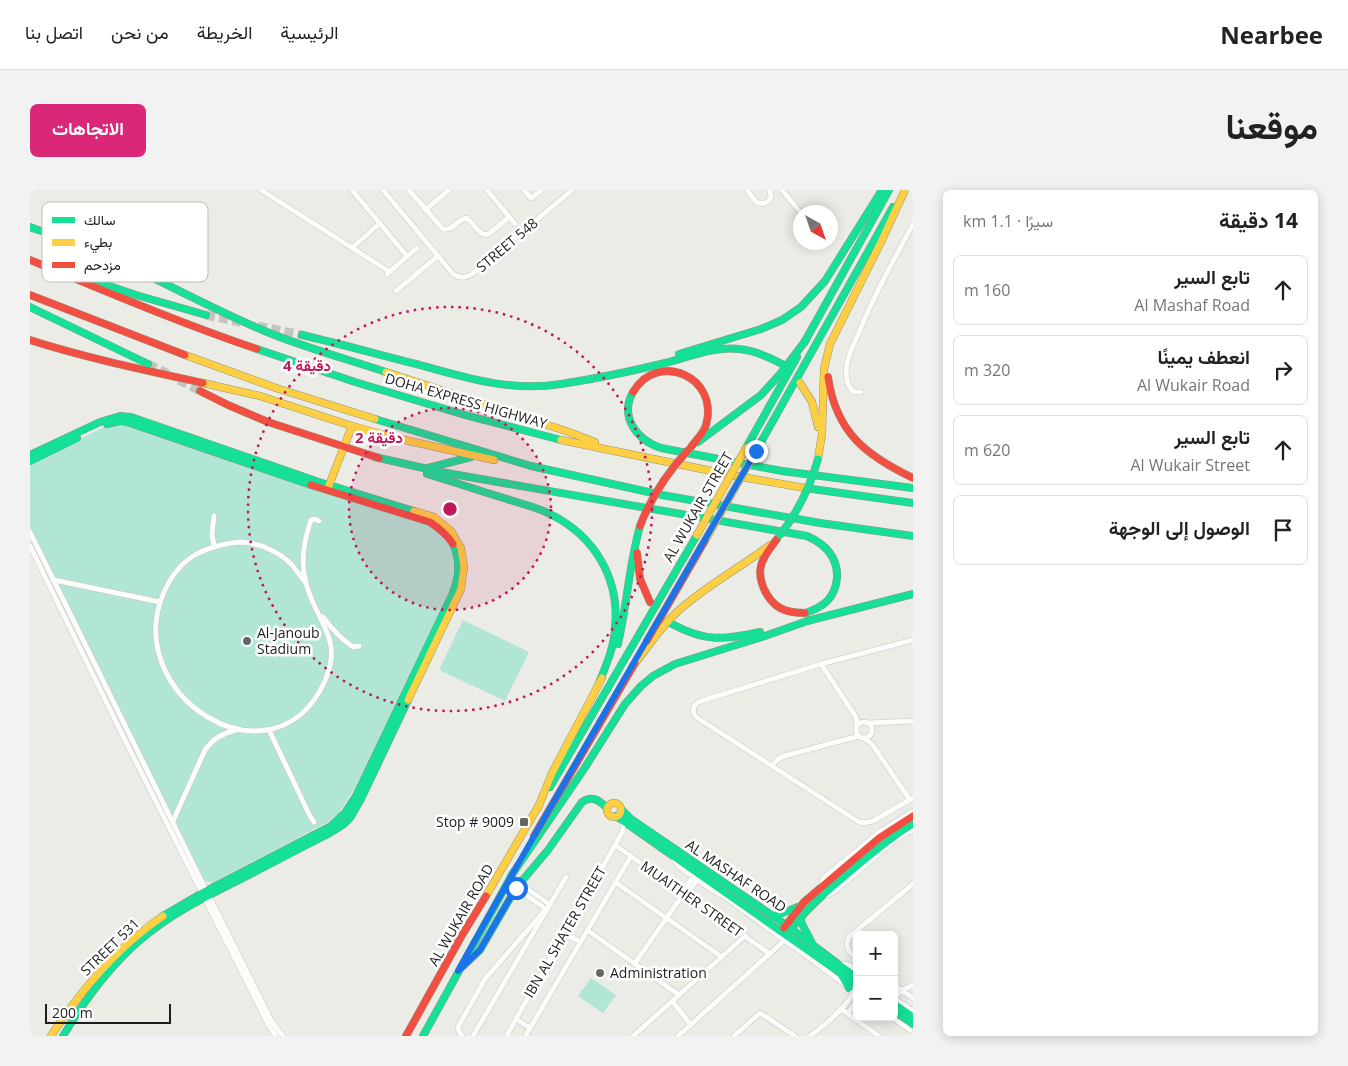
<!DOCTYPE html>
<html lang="ar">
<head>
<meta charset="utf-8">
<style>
  body { margin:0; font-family:"Open Sans",Vazirmatn,sans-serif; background:#f2f2f2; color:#222; direction:rtl }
  .controls { position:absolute; right:15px; bottom:15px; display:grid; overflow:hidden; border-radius:8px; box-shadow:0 2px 12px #0003 }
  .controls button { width:45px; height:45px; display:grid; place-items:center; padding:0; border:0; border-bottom:1px solid #e0e0e0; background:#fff; color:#222; font:25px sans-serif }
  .compass { position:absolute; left:763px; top:15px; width:45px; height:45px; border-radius:50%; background:#fff; box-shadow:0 2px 12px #0003; rotate:140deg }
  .scale { position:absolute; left:15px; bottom:12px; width:126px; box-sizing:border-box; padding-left:5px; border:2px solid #1e1e1e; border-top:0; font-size:14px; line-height:18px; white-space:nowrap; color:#1e1e1e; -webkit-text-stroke:4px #fff; paint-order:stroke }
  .stop { position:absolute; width:15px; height:15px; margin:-11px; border:4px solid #1a73e8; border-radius:50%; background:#fff }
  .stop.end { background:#1a73e8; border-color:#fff; box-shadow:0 1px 5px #0008 }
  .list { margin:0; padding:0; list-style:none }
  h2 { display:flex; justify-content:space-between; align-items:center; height:65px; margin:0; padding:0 20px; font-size:21px }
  h2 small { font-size:16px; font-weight:400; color:#767676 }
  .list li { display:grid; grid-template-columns:32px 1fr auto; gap:15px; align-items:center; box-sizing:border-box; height:70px; margin:0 10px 10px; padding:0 10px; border:1px solid #e0e0e0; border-radius:8px }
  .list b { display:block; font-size:19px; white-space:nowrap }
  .list p { margin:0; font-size:16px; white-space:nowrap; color:#767676 }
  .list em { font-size:16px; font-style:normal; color:#767676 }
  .icon { flex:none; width:28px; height:28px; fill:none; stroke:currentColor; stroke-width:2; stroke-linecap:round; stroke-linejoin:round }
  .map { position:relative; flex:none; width:883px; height:846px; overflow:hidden; direction:ltr; border-radius:8px }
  header { display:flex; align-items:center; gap:30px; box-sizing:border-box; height:70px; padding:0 25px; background:#fff; border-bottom:1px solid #e0e0e0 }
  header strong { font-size:24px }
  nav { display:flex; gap:28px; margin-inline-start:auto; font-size:18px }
  .intro { display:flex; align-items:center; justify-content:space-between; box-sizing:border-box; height:120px; padding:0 30px }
  h1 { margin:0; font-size:35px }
  .button { padding:12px 22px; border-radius:8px; background:#db2777; color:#fff; font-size:18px; font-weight:700 }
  main { display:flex; gap:30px; padding:0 30px }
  aside { flex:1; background:#fff; border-radius:8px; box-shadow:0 2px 12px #0003 }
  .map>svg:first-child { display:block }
</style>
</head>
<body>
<header>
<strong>Nearbee</strong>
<nav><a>الرئيسية</a><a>الخريطة</a><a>من نحن</a><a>اتصل بنا</a></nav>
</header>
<div class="intro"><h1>موقعنا</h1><a class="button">الاتجاهات</a></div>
<main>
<aside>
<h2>14 دقيقة<small>سيرًا · 1.1 km</small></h2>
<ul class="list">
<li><svg class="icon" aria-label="ahead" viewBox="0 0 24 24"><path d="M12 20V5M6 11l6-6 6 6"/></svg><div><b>تابع السير</b><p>Al Mashaf Road</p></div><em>160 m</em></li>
<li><svg class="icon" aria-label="right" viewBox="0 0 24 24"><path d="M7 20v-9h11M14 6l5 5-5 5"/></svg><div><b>انعطف يمينًا</b><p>Al Wukair Road</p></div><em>320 m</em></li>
<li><svg class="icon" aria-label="ahead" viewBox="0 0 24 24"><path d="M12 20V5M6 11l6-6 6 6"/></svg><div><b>تابع السير</b><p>Al Wukair Street</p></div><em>620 m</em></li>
<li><svg class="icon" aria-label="arrive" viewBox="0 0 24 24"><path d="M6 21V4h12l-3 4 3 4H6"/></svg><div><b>الوصول إلى الوجهة</b></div></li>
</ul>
</aside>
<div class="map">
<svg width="883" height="846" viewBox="0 0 883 846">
  <rect width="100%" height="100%" fill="#ecece7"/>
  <!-- pitch -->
  <g fill="#b1e5d5">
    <path d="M 85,234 L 98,234 L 396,333 C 428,352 429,376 416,408 L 326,596 L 309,623 L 298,632 L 182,693 L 176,691 L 172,688 L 0,337 L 0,273 L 72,238 Z"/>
    <polygon points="433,430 499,462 475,511 409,480"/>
    <polygon points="561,788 586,805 573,823 548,806"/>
  </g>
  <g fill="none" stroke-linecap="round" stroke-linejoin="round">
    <!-- highway-tunnel -->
    <g stroke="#c3c3bf" stroke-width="9" stroke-dasharray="9 4.5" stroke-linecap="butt">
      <polyline points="176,125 211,132"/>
      <polyline points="228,136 272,145"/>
      <polyline points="118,174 138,184"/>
      <polyline points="149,190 170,201"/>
    </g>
    <!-- street casing -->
    <g stroke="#c5c5c3" stroke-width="6">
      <g id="street">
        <polyline points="231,0 360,82"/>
        <polyline points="322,0 377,66"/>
        <path d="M 353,0 L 423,84 C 430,89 436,88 442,84 L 542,0"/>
        <path d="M 379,0 L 413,39 C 424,41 427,29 437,28 L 451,43 L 456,45 L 460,43 L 479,27"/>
        <polyline points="457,0 485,34"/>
        <polyline points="494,0 501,8 503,7 511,0"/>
        <path d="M 717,0 L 726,12 C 733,15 738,13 741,7 L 740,0"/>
        <polyline points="752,0 771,23"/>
        <polyline points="395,20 419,0"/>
        <polyline points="322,58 350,33"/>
        <polyline points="357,84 387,58"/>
        <polyline points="366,101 408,66"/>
        <path d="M 831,202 L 824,202 C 815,195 815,180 818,170 C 820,161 824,153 828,145 C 843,106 864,70 883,34"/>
        <polyline points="184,326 182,344 184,356"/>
        <polyline points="0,342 171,690 242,832 253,846"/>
        <polyline points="0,356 92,544 239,836 246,846"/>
        <polyline points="24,390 130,412"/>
        <path d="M 276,393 C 271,387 267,381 262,375 C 250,362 229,353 211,352 C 207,352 201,353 196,354 C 165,360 147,373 134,402 C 89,505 242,602 294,493 C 315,448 286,433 276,393 C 270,372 274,350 281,330 L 285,329 L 289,331"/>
        <path d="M 293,427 C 302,439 311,449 323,457 L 329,456"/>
        <path d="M 883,450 L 791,474 L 671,511 C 663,514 661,521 666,527 L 829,632 L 834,633 L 843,631 L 883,608"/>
        <polyline points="791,474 826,527 827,535"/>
        <circle cx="834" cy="540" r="8"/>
        <polyline points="839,533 883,531"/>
        <polyline points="239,540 280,626 284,632"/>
        <polyline points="834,548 842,554 880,610"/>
        <polyline points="742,576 747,570 754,566 829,546"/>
        <path d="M 143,631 L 175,560 C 183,548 193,543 206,540"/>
        <polyline points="585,655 740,764"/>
        <polyline points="642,666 649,677 685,702 692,705 785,772 827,804"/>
        <polyline points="585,692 692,767"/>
        <polyline points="490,694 519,714"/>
        <polyline points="790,698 793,689 798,684 851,641 883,621"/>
        <polyline points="652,702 663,687"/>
        <polyline points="656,705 667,690"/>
        <polyline points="792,705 798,705 804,702 813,694 865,650 883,639"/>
        <polyline points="557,740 649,805"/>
        <polyline points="534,743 550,752"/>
        <path d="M 827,768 C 819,763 814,757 819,747 L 883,694"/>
        <polyline points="605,773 654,703"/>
        <polyline points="809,774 819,775 827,781"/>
        <polyline points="864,795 883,808"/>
        <polyline points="864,808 872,800 883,795"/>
        <polyline points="864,808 883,821"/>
        <polyline points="642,811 661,835"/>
        <polyline points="811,819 849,846"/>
        <polyline points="818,823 827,811"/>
        <polyline points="861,827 883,842"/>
        <polyline points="486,829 500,838"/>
        <polyline points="496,845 601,666"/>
        <polyline points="432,846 428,839 428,837 455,789 516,719 486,698"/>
        <polyline points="443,846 536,687"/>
        <polyline points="478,846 477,845 486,829 593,641 593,631"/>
        <polyline points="603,846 715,746"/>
        <polyline points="648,846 755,750"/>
        <polyline points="704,846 730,823 765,846"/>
        <path d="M 780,846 C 795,835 815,819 824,802"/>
      </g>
    </g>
    <!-- fast casing -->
    <g stroke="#92977e" stroke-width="8">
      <g id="fast">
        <path d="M 0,37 C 28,47 56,56 82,68 C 134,92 184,120 237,142 C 276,158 317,169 356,182"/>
        <polyline points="62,90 106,105 176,125"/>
        <polyline points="0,117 118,174"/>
        <path d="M 272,145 C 311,154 350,165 390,175 C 436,188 482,202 531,194 C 564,189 598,182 631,174 C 657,168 683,156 709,159 C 724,160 739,167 752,174"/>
        <polyline points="774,153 859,0"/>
        <polyline points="227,159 325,192 435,225 531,250"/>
        <polyline points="649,164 731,139 752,130 771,117 795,91 852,0"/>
        <path d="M 603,202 C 589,227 607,250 631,258 L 752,281 L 883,298"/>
        <polyline points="345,229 501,276 632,305 790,333 883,346"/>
        <polyline points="77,234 90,231 97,232 281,295"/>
        <polyline points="668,252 731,205 751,183 776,150"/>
        <polyline points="716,258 767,167"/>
        <polyline points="726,261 863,17"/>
        <polyline points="0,265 70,232 90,226 101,227 286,291 384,321"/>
        <path d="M 345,267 L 411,282 L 777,346 C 795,354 808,367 807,388 C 805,408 794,417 775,423"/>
        <polyline points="0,271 47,248"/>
        <polyline points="398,278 441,267"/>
        <path d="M 397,284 C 424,292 450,301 477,309 C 491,314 507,317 520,324 C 565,346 590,389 585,438 C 584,458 576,475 569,493"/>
        <polyline points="775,298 883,313"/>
        <polyline points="777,431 883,404"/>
        <path d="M 642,434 C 675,452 694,450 730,442"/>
        <path d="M 588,454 C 597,415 599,375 610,336"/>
        <polyline points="520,597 667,345"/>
        <polyline points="591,619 601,629 756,735 827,788"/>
        <polyline points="586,626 827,795"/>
        <polyline points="481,686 554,579 595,514 611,496 623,486 645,474 735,446 780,430"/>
        <path d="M 133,726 L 174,702 L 301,636 L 315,623 L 326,606 L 422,405 C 429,387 431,372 423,354"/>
        <polyline points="770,726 772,734 782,753"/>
        <polyline points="742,727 768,717"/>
        <path d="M 758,743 C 778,716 802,697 827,676 C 845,661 863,646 883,634"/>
        <path d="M 432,777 L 450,760 L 486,698 L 518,660 L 552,612 C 562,605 569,610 577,618"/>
        <polyline points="812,786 819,798"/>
        <polyline points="864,814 883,827"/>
        <polyline points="864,821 883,834"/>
        <path d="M 33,846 C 54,811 78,778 109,751 C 140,724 177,706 213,688 C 242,673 270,658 298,644 L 314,634 L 320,628 L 331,609 L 378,510"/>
        <polyline points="393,846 483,683"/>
      </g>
    </g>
    <!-- slow casing -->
    <g stroke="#92977e" stroke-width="8">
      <g id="slow">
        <polyline points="155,165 249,199 345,229"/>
        <polyline points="356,182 536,241 565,252"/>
        <polyline points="173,193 230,206 322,236 366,248 464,270"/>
        <polyline points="770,193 782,212 788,237"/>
        <polyline points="531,250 706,286 775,298"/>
        <polyline points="788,269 792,244 794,179 800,154 851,52 875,0"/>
        <polyline points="298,298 322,236"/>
        <path d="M 603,476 C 617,458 630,438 647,422 C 675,396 710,378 740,355"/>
        <polyline points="378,510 431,399 434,377 431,358 421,341 404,327 384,321"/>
        <circle cx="584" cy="620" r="7"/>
        <polyline points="508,618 522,583 572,488"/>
        <polyline points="456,706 509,615"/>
        <path d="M 21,846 C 51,800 87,757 133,726"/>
      </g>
    </g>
    <!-- jam casing -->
    <g stroke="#92977e" stroke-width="8">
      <g id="jam">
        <path d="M 0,70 C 75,101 150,133 227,159"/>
        <polyline points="0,105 155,165"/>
        <path d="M 0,150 C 57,168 114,180 173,193"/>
        <path d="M 798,187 C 806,242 835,265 883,288"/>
        <polyline points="170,201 198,215 238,232 349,268"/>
        <path d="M 603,202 C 628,160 690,187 676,235 C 674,243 666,250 661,257"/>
        <path d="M 281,295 L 400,332 C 409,338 417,344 423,354"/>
        <path d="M 747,349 C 741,357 733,366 731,376 C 729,384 731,392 734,399 C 743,418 755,423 775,423"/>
        <polyline points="607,363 610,389 620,412"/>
        <polyline points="617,451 677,347"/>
        <polyline points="504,646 605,473"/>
        <polyline points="754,738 774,712 849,648 883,626"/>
        <polyline points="376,846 431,747 456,706"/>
      </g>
    </g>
    <!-- street -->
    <use href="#street" stroke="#fcfcfb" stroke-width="5"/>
    <!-- fast -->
    <use href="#fast" stroke="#16e098" stroke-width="7"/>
    <!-- slow -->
    <use href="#slow" stroke="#ffcf43" stroke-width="7"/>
    <!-- jam -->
    <use href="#jam" stroke="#f24e42" stroke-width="7"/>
    <!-- fast-bridge casing -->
    <g stroke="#92977e" stroke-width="8" stroke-linecap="butt">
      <path id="fast-bridge" d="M 750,345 C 768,322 780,297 788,269"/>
    </g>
    <!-- slow-bridge casing -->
    <g stroke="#92977e" stroke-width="8" stroke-linecap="butt">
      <g id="slow-bridge">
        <polyline points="667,345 716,258"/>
        <polyline points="677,347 726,261"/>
      </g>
    </g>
    <!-- jam-bridge casing -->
    <g stroke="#92977e" stroke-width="8" stroke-linecap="butt">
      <path id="jam-bridge" d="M 610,336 C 621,307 637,283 658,260"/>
    </g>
    <!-- fast-bridge -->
    <use href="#fast-bridge" stroke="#16e098" stroke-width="7"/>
    <!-- slow-bridge -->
    <use href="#slow-bridge" stroke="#ffcf43" stroke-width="7"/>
    <!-- jam-bridge -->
    <use href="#jam-bridge" stroke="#f24e42" stroke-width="7"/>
  </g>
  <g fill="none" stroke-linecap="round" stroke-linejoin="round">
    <!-- route -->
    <path stroke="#1a73e8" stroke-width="6" d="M 486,698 L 450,760 L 428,781 C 525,606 627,434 726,261"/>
  </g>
  <!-- distance rings -->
  <circle cx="420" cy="319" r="101" fill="#c2185b" fill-opacity=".12"/>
  <g fill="none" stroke="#c2185b" stroke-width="2.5" stroke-dasharray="2.5 5">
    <circle cx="420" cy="319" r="101"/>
    <circle cx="420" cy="319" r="202"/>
  </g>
  <!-- markers -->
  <g fill="#666664" stroke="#fff" stroke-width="2">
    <circle cx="217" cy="451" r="5"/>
    <rect x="489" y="627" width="10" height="10" rx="2.5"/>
    <circle cx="570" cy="783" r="5"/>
  </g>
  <g text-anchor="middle" stroke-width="5" stroke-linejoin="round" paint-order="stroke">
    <!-- street labels -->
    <g font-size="14" fill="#1e1e1e" stroke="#fff">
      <text transform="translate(477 55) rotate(-40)" y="5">STREET 548</text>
      <text transform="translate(436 211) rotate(16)" y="5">DOHA EXPRESS HIGHWAY</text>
      <text transform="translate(668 317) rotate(-60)" y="5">AL WUKAIR STREET</text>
      <text transform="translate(706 686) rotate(34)" y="5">AL MASHAF ROAD</text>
      <text transform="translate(662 709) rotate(35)" y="5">MUAITHER STREET</text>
      <text transform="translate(431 725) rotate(-60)" y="5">AL WUKAIR ROAD</text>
      <text transform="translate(535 742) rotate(-60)" y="5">IBN AL SHATER STREET</text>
      <text transform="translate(80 757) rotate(-44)" y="5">STREET 531</text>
    </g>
    <!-- poi labels -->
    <g font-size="14" fill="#1e1e1e" stroke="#fff" text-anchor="start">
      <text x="227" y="448">Al-Janoub<tspan x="227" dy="16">Stadium</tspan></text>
      <text x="484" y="637" text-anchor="end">Stop # 9009</text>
      <text x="580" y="788">Administration</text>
    </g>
  </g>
  <!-- legend -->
  <rect x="12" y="12" width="166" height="80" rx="8" fill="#fff" stroke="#bcbcbc" stroke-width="1"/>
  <rect x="22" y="27" width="23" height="6" fill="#16e098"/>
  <rect x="22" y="49" width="23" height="7" fill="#ffcf43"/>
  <rect x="22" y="72" width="23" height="6" fill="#f24e42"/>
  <g font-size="14" fill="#1e1e1e">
    <text x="54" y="35">سالك</text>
    <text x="54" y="57">بطيء</text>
    <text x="54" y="80">مزدحم</text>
  </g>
  <circle cx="420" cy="319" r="8" fill="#c2185b" stroke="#fff" stroke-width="2.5"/>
  <g font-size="15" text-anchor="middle" font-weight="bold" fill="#c2185b" stroke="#fff" stroke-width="5" stroke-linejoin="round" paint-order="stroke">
    <text x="277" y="181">4 دقيقة</text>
    <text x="349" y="253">2 دقيقة</text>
  </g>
</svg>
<div class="controls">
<button>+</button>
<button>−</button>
</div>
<svg class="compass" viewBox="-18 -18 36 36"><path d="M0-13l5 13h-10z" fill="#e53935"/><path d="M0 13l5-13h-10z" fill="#767676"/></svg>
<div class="scale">200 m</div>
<div class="stop" style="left:486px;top:698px"></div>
<div class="stop end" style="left:726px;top:261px"></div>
</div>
</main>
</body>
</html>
